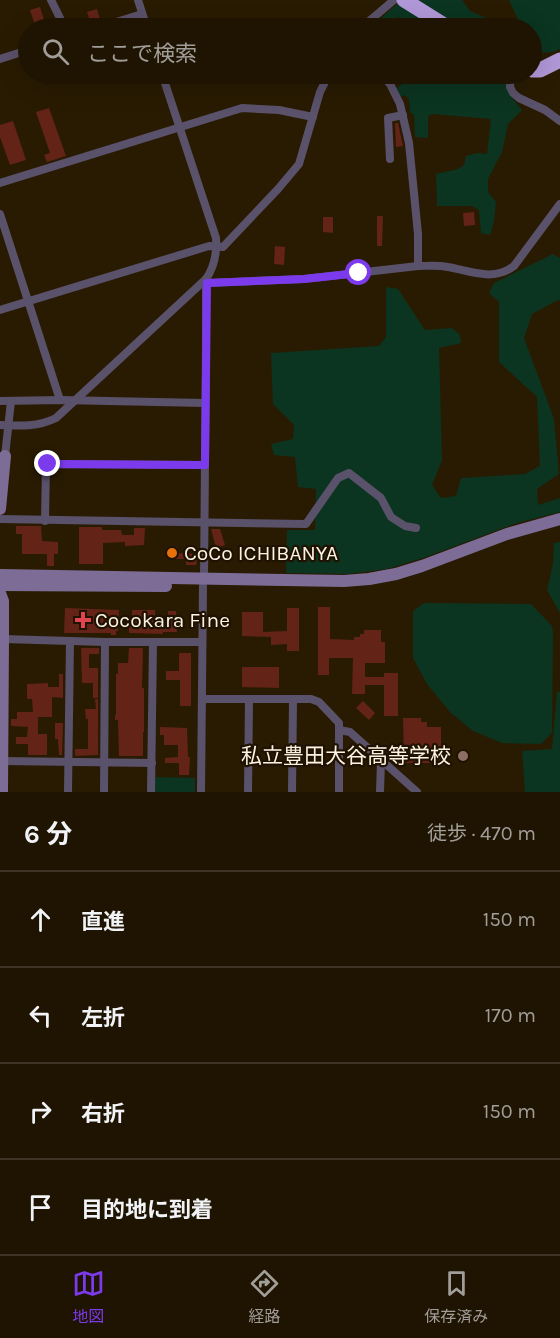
<!DOCTYPE html>
<html lang="ja">
<head>
<meta charset="utf-8">
<style>
  body { margin:0; font-family:Karla,"Noto Sans JP",sans-serif; background:#271d0c; color:#f1f3f6 }
  .stop { position:absolute; width:18px; height:18px; margin:-14px; border:4px solid #7c3aed; border-radius:50%; background:#fff }
  .stop.end { background:#7c3aed; border-color:#fff; box-shadow:0 2px 6px #0008 }
  .list { margin:0; padding:0; list-style:none }
  h2 { display:flex; justify-content:space-between; align-items:center; height:78px; margin:0; padding:0 24px; font-size:26px }
  h2 small { font-size:20px; font-weight:400; color:#a19e99 }
  .list li { display:grid; grid-template-columns:39px 1fr auto; gap:18px; align-items:center; box-sizing:border-box; height:96px; padding:0 24px; border-top:2px solid #3c3324 }
  .list b { display:block; font-size:22px; white-space:nowrap }
  .list em { font-size:20px; font-style:normal; color:#a19e99 }
  .icon { flex:none; width:33px; height:33px; fill:none; stroke:currentColor; stroke-width:2; stroke-linecap:round; stroke-linejoin:round }
  .map { position:relative; flex:none; width:560px; height:792px; overflow:hidden }
  .search { position:absolute; background:#1f1402; box-shadow:0 6px 24px #0002; left:18px; right:18px; top:18px; height:66px; display:flex; align-items:center; gap:15px; box-sizing:border-box; padding:0 21px; border-radius:33px; color:#a19e99; font-size:22px }
  .sheet { height:462px; background:#1f1402 }
  nav { display:flex; justify-content:space-around; align-items:center; box-sizing:border-box; height:84px; border-top:2px solid #3c3324; background:#1f1402; font-size:16px; color:#a19e99 }
  nav a { display:grid; justify-items:center; gap:3px }
  nav .on { color:#7c3aed }
  .map>svg:first-child { display:block }
</style>
</head>
<body>
<div class="map">
<svg width="560" height="792" viewBox="0 0 560 792">
  <rect width="100%" height="100%" fill="#291b02"/>
  <!-- green -->
  <g fill="#0b3520">
    <polygon points="416,0 462,0 470,11 491,20 496,28 462,28"/>
    <polygon points="509,0 560,0 560,49 553,52 539,53 532,44 532,28 522,28"/>
    <polygon points="397,4 421,17 438,28 410,28 399,17 383,22 381,20 382,17"/>
    <polygon points="406,74 506,74 508,80 509,94 522,110 508,124 502,152 488,179 488,192 496,202 494,221 490,235 481,233 479,210 472,206 437,206 436,174 458,169 464,165 466,156 477,153 487,154 491,119 433,114 428,116 428,138 415,137 414,115 410,112 409,99 404,95 401,97 396,88 404,83"/>
    <polygon points="553,254 560,258 560,300 556,301 532,314 524,338 554,419 559,474 537,489 538,505 560,498 560,512 517,523 426,557 387,569 347,574 286,573 287,530 315,530 316,489 298,487 295,457 274,455 271,444 293,439 294,425 273,404 271,353 379,346 386,337 386,287 398,289 425,330 452,328 460,335 461,343 439,348 442,460 432,485 441,498 456,496 461,478 525,474 540,466 537,397 499,362 499,302 489,293 494,283"/>
    <polygon points="560,542 560,613 547,590 553,564 554,543"/>
    <polygon points="424,603 531,604 552,626 553,633 552,733 541,744 502,743 473,731 451,713 427,684 413,658 413,611"/>
    <polygon points="560,691 560,792 525,792 522,751 552,749 557,692"/>
    <polygon points="153,777 195,778 195,792 153,792"/>
  </g>
  <!-- building -->
  <g fill="#632317">
    <polygon points="40,7 46,26 36,28 30,10"/>
    <polygon points="97,9 100,20 91,24 87,12"/>
    <polygon points="49,108 66,156 47,162 44,155 50,153 36,112"/>
    <polygon points="13,121 26,160 10,165 0,137 0,125"/>
    <polygon points="395,123 398,123 403,146 396,147"/>
    <polygon points="474,212 475,225 464,226 463,213"/>
    <polygon points="377,216 383,216 382,246 377,246"/>
    <polygon points="323,217 333,217 333,233 323,232"/>
    <polygon points="275,246 285,247 284,265 274,264"/>
    <polygon points="16,526 41,526 42,541 58,542 58,554 54,554 54,566 47,566 47,554 22,554 22,534 16,534"/>
    <polygon points="79,527 102,527 102,530 121,530 122,535 134,535 134,528 145,528 144,545 125,546 125,542 103,543 103,564 79,564"/>
    <polygon points="211,529 220,529 225,545 216,548"/>
    <polygon points="168,547 177,547 177,553 198,554 196,565 186,565 186,559 168,559"/>
    <polygon points="318,607 330,607 330,639 354,640 354,637 360,637 360,634 364,634 364,630 381,630 381,642 385,642 385,663 365,663 365,677 384,677 384,673 398,673 398,716 384,716 384,685 365,685 365,694 352,694 353,658 329,658 329,675 318,675"/>
    <polygon points="65,608 119,610 118,631 116,631 116,635 111,635 111,633 64,633"/>
    <polygon points="287,608 299,608 299,651 287,651 287,644 271,645 271,637 242,636 242,612 263,612 263,632 287,631"/>
    <polygon points="132,610 155,610 155,623 168,623 168,611 176,611 177,632 163,632 163,634 129,633 129,622 132,622"/>
    <polygon points="81,648 99,648 99,654 89,654 89,668 98,668 98,698 93,698 93,683 82,683"/>
    <polygon points="129,648 143,648 142,688 144,688 144,732 143,732 143,756 119,756 118,720 115,720 115,715 116,715 116,674 118,674 118,663 128,663"/>
    <polygon points="179,653 191,653 191,706 180,706 180,680 166,680 166,671 179,671"/>
    <polygon points="242,667 279,667 279,688 242,687"/>
    <polygon points="59,674 63,674 63,698 52,697 52,717 38,717 38,734 47,734 47,755 28,755 28,744 16,744 16,737 27,737 28,727 11,726 11,719 17,719 17,712 33,712 32,699 27,699 27,684 48,683 48,687 59,687"/>
    <polygon points="95,699 98,699 98,755 75,756 75,749 88,749 88,719 86,719 85,709 96,709"/>
    <polygon points="363,701 375,713 369,720 356,708"/>
    <polygon points="403,718 421,718 421,722 427,722 427,727 441,727 441,763 404,763"/>
    <polygon points="55,723 63,723 62,755 59,755 58,739 55,739"/>
    <polygon points="160,727 187,728 188,757 190,757 189,775 179,775 179,763 165,763 165,758 178,757 178,745 164,745 164,735 160,735"/>
  </g>
  <g fill="none" stroke-linecap="round" stroke-linejoin="round">
    <!-- street -->
    <g stroke="#5a516a" stroke-width="8">
      <polyline points="51,0 65,28"/>
      <polyline points="138,0 147,28"/>
      <polyline points="97,28 142,14"/>
      <polyline points="361,28 394,0"/>
      <polyline points="0,59 28,50"/>
      <polyline points="381,74 390,84 400,104 409,143 418,234 418,266"/>
      <polyline points="511,74 510,87 513,93 519,98 545,110 560,121"/>
      <polyline points="390,159 388,118 403,115"/>
      <polyline points="0,183 242,108 279,110 313,117"/>
      <polyline points="0,214 60,400"/>
      <path d="M 207,283 L 304,279 L 418,266 C 428,266 438,265 448,267 C 471,271 493,282 514,266 L 560,204"/>
      <polyline points="0,310 209,246 223,247 278,189 299,164 320,92 329,74"/>
      <polyline points="0,401 60,400 205,403"/>
      <path d="M 0,425 C 20,426 38,427 56,418 L 206,279 C 215,266 217,253 216,238 L 162,74"/>
      <polyline points="5,456 11,401"/>
      <polyline points="0,519 306,524 338,478 349,473 381,498 391,517 405,526 416,528"/>
      <polyline points="45,521 46,465 48,464 205,465"/>
      <polyline points="204,578 206,345 206,279"/>
      <polyline points="3,639 105,642 202,642"/>
      <polyline points="202,699 311,699 319,702 339,723 339,792"/>
      <polyline points="339,730 350,732 417,792"/>
      <polyline points="2,761 152,763"/>
      <polyline points="68,792 70,641"/>
      <polyline points="104,792 105,642"/>
      <polyline points="151,792 153,642"/>
      <polyline points="201,792 203,586"/>
      <polyline points="248,792 249,700"/>
      <polyline points="292,792 293,700"/>
      <polyline points="380,792 381,761"/>
    </g>
    <!-- secondary -->
    <g stroke="#7d6d96" stroke-width="12">
      <polyline points="0,509 5,456"/>
      <polyline points="0,575 344,581 369,579 396,574 422,566 507,534 560,519"/>
      <polyline points="0,585 166,586"/>
      <polyline points="0,593 3,601 3,639 2,792"/>
    </g>
    <!-- highway -->
    <g stroke="#b097d7" stroke-width="15">
      <polyline points="404,0 449,28"/>
      <polyline points="532,70 540,70 560,60"/>
    </g>
  </g>
  <g fill="none" stroke-linecap="round" stroke-linejoin="round">
    <!-- route -->
    <polyline stroke="#7c3aed" stroke-width="8" points="48,464 205,465 207,283 304,279 359,273"/>
  </g>
  <!-- markers -->
  <circle fill="#e8710a" stroke="#1f1200" stroke-width="2" cx="172" cy="553" r="6"/>
  <path fill="#e0444e" stroke="#1f1200" stroke-width="2" d="M80 611h6v6h6v6h-6v6h-6v-6h-6v-6h6z"/>
  <circle fill="#8d6e63" stroke="#1f1200" stroke-width="2" cx="463" cy="756" r="6"/>
  <g text-anchor="middle" stroke-width="4.5" stroke-linejoin="round" paint-order="stroke">
    <!-- poi labels -->
    <g font-size="21" fill="#fcf3e3" stroke="#1f1200" text-anchor="start">
      <text x="184" y="560">CoCo ICHIBANYA</text>
      <text x="95" y="627">Cocokara Fine</text>
      <text x="451" y="763" text-anchor="end">私立豊田大谷高等学校</text>
    </g>
  </g>
</svg>
<div class="stop" style="left:359px;top:273px"></div>
<div class="stop end" style="left:48px;top:464px"></div>
<div class="search"><svg class="icon" aria-label="search" viewBox="0 0 24 24"><circle cx="10" cy="10" r="6"/><path d="M15 15l6 6"/></svg>ここで検索</div>
</div>
<section class="sheet">
<h2>6 分<small>徒歩 · 470 m</small></h2>
<ul class="list">
<li><svg class="icon" aria-label="ahead" viewBox="0 0 24 24"><path d="M12 20V5M6 11l6-6 6 6"/></svg><div><b>直進</b></div><em>150 m</em></li>
<li><svg class="icon" aria-label="left" viewBox="0 0 24 24"><path d="M17 20v-9H6M10 6l-5 5 5 5"/></svg><div><b>左折</b></div><em>170 m</em></li>
<li><svg class="icon" aria-label="right" viewBox="0 0 24 24"><path d="M7 20v-9h11M14 6l5 5-5 5"/></svg><div><b>右折</b></div><em>150 m</em></li>
<li><svg class="icon" aria-label="arrive" viewBox="0 0 24 24"><path d="M6 21V4h12l-3 4 3 4H6"/></svg><div><b>目的地に到着</b></div></li>
</ul>
</section>
<nav>
<a class="on"><svg class="icon" aria-label="map" viewBox="0 0 24 24"><path d="M3 6l6-2 6 2 6-2v14l-6 2-6-2-6 2zM9 4v14M15 6v14"/></svg>地図</a>
<a><svg class="icon" aria-label="directions" viewBox="0 0 24 24"><path d="M12 3l9 9-9 9-9-9zM9 14v-3h6M13 9l2 2-2 2"/></svg>経路</a>
<a><svg class="icon" aria-label="saved" viewBox="0 0 24 24"><path d="M7 4h10v16l-5-4-5 4z"/></svg>保存済み</a>
</nav>
</body>
</html>
